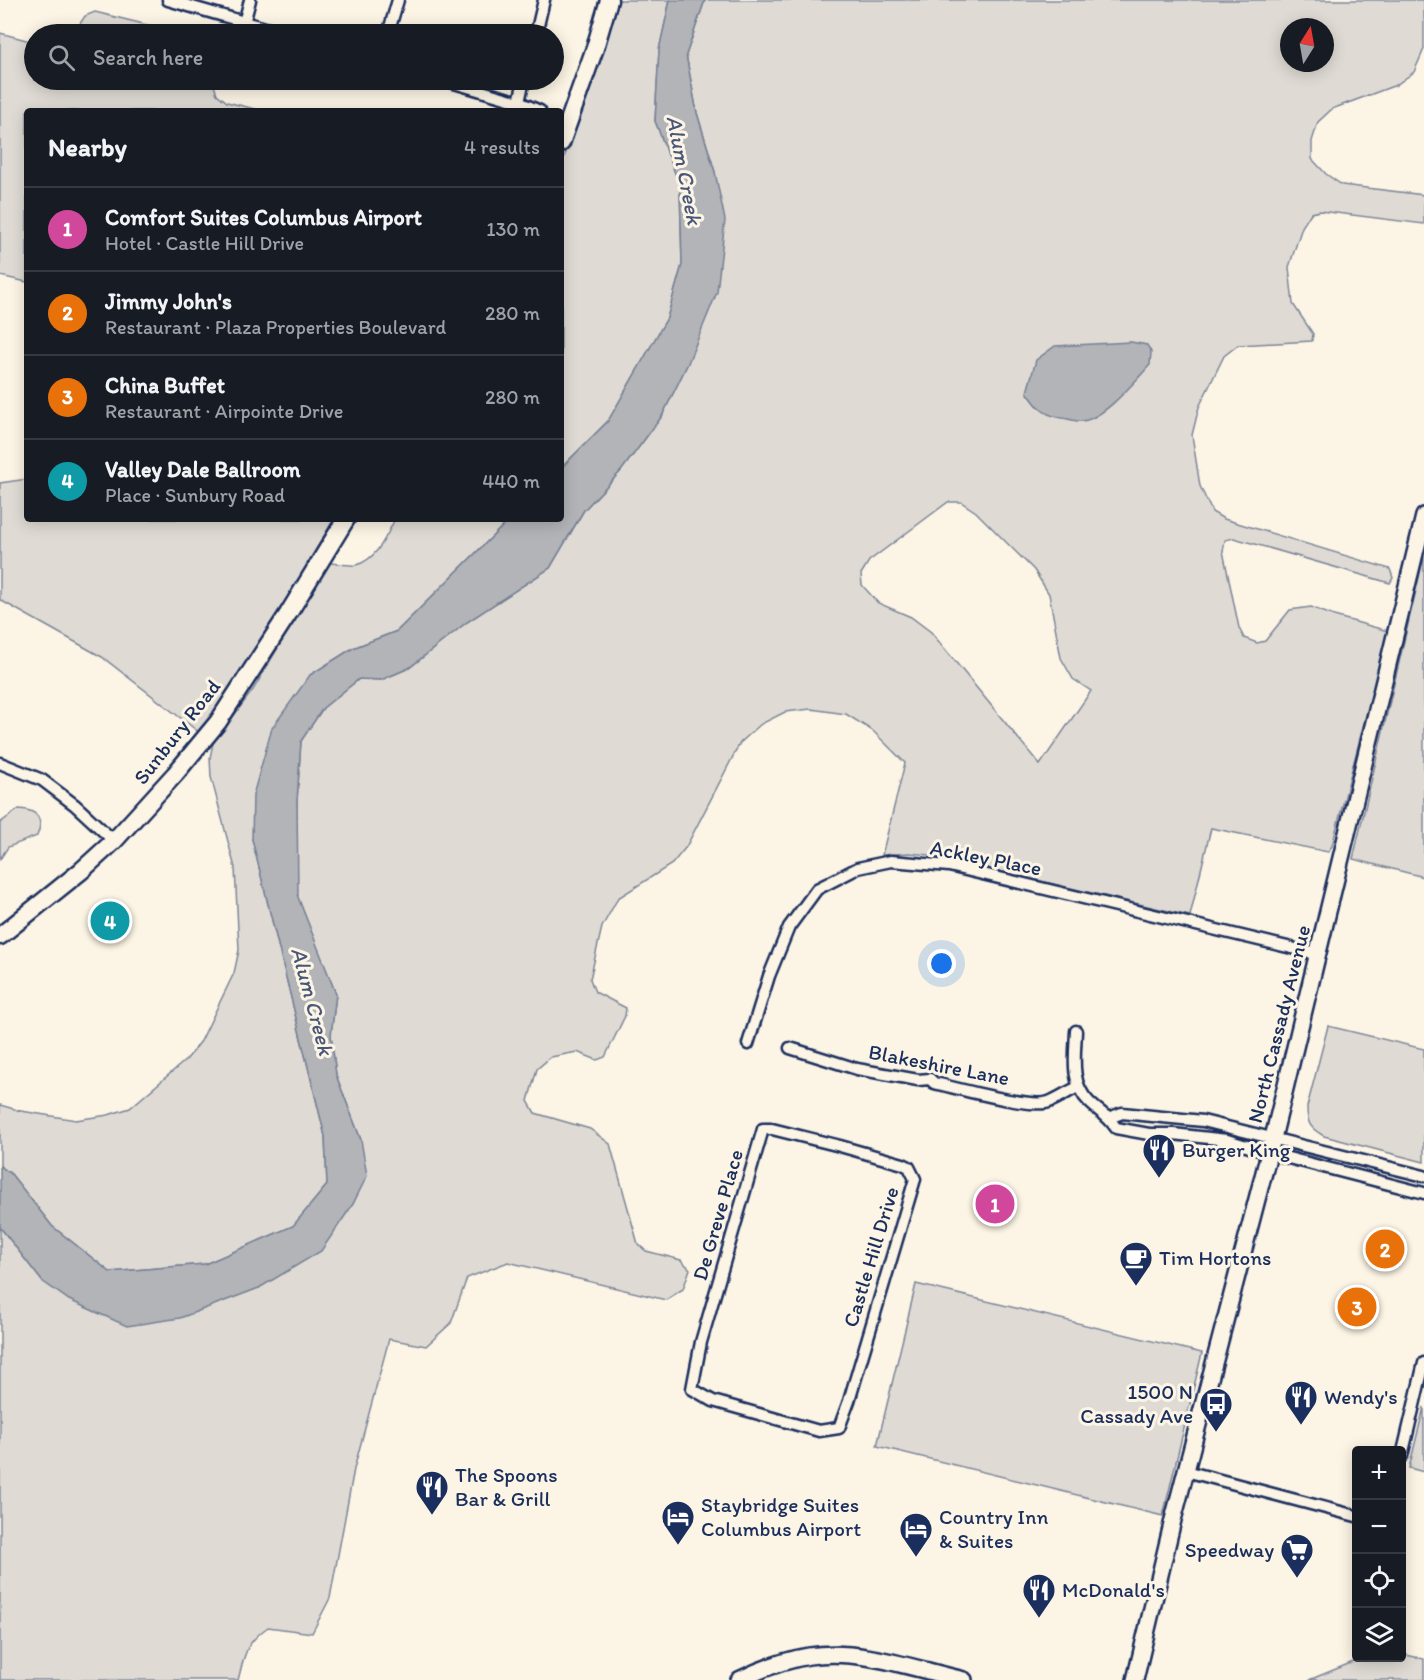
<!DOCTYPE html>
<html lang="en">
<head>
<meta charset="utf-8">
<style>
  body { margin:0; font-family:Itim,sans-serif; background:#20242c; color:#f1f3f6 }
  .controls { position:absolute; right:18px; bottom:18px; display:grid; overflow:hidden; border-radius:6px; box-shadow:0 3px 15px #0003 }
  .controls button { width:54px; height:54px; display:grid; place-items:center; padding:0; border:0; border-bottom:2px solid #363941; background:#171b24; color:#f1f3f6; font:30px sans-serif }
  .compass { position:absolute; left:1280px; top:18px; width:54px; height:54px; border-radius:50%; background:#171b24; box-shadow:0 3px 15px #0003; rotate:11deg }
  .you { position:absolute; left:942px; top:964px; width:21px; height:21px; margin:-15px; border:4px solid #fff; border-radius:50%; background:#1a73e8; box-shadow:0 0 0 9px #1a73e833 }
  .badge { display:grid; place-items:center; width:39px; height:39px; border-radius:50%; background:#919bb2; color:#fff; font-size:20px; font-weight:700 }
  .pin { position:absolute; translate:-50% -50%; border:3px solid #fff; box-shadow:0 2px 6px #0006 }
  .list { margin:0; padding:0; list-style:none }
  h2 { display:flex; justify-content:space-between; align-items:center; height:78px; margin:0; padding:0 24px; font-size:26px }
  h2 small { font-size:20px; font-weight:400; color:#9ea1a6 }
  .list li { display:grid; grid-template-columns:39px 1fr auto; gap:18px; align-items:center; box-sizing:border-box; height:84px; padding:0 24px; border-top:2px solid #363941 }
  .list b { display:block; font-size:22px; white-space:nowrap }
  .list p { margin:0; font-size:20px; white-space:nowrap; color:#9ea1a6 }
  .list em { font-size:20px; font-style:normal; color:#9ea1a6 }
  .icon { flex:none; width:33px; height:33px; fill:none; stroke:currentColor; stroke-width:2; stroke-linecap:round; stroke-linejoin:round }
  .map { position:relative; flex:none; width:1424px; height:1680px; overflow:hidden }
  .search { position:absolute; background:#171b24; box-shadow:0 3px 15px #0003; left:24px; top:24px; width:540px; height:66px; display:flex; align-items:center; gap:15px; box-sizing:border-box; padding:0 21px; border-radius:33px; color:#9ea1a6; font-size:22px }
  .panel { position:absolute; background:#171b24; box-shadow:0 3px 15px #0003; left:24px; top:108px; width:540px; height:414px; border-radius:6px }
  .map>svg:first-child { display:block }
</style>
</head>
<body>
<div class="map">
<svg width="1424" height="1680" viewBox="0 0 1424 1680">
  <rect width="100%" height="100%" fill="#fcf5e5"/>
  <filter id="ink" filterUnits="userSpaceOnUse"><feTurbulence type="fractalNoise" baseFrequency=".0167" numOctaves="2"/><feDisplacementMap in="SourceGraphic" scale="12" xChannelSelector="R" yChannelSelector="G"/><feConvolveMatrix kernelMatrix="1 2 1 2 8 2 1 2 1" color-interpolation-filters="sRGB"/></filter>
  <g filter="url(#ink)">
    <!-- green -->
    <g fill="#dfdbd4" stroke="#7d8599" stroke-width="1.5" fill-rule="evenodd">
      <path d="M 617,0 L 670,0 L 659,50 L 655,121 L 680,185 L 682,265 L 667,318 L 608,421 L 561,468 L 561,164 C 584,112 602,56 617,0 Z"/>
      <path d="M 705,0 L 1424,0 L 1424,49 L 1414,72 L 1396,85 L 1332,109 L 1318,122 L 1312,141 L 1312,159 L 1326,174 L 1342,185 L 1424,195 L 1424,224 L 1320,211 L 1311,213 L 1302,227 L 1289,267 L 1293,304 L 1313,334 L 1312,341 L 1238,345 L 1224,356 L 1199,407 L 1192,435 L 1200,486 L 1212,512 L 1224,519 L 1390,569 L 1393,578 L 1390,583 L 1234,538 L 1225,540 L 1223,551 L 1239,628 L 1244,638 L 1257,643 L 1265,641 L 1290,610 L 1311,607 L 1334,616 L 1388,631 L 1332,846 L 1328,852 L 1211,828 L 1190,916 L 930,855 L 909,853 L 882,855 L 905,763 L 873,731 L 846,714 L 811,709 L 785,712 L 761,724 L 740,743 L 686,847 L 672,864 L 618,898 L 602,927 L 590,979 L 595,992 L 626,1008 L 625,1016 L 605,1057 L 597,1060 L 577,1052 L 551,1057 L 537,1069 L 528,1101 L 535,1113 L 590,1129 L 610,1144 L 638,1244 L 646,1251 L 681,1260 L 690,1269 L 683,1289 L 666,1300 L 508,1262 L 467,1278 L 451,1323 L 426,1346 L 389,1339 L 354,1469 L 330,1598 L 312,1633 L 268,1627 C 245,1643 245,1654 238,1680 L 0,1680 L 0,1227 L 42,1281 L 259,1288 L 361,1140 L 336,1075 L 331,1035 L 336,994 L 297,897 L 297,801 L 301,741 L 323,708 L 359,679 L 381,680 L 409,668 L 467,622 L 550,568 L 584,510 L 621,471 L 662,416 L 688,363 L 715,172 L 697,113 L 686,55 ZM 1289,27 L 1325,27 L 1325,63 L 1289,63 ZM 948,502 L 961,502 L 976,512 L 1034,570 L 1049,594 L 1061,658 L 1073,679 L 1091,691 L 1040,765 L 931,632 L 911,617 L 878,603 L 862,585 L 861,574 L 869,561 Z"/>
      <polygon points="95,12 184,34 73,34 85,16"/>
      <polygon points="0,33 34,42 34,80 212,80 217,94 227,102 263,111 27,111 27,282 0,276"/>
      <path d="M 27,479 L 27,519 L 334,519 C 291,591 250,665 200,733 L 102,657 L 0,600 L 0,483 Z"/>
      <path d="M 395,519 L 510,519 L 397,631 L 353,648 L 310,675 L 252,839 L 325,1136 L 327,1185 L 293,1226 L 205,1264 L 110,1272 L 52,1226 L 11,1174 L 0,1166 L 0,1105 L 21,1111 L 76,1120 L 108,1115 L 130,1108 L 187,1059 L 201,1041 L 234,973 L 239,950 L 235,868 L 211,777 L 210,758 L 213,743 L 253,690 L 328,563 C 336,563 348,566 356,565 C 377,560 386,536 395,519 Z"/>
      <polygon points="1424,556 1424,877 1353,859"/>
      <path d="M 19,809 C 38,810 44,819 37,836 L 8,847 L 0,859 L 0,823 Z"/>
      <path d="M 1328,1026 L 1424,1049 L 1424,1162 L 1324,1136 C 1310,1128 1307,1124 1307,1107 Z"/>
      <polygon points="916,1284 1202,1353 1163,1516 877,1446"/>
      <polygon points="1424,1407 1424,1472 1409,1468"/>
      <polygon points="1402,1654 1424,1659 1424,1680 1309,1680 1363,1658 1402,1658"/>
    </g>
    <!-- water -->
    <g fill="#b2b4b8" stroke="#767f94" stroke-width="1.5">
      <polygon points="670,0 705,0 686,55 697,113 715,172 725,220 717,292 688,363 662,416 621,471 584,510 550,568 467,622 409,668 381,680 359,679 323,708 301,741 297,801 298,897 336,994 331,1035 336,1075 361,1140 367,1176 353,1204 321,1251 259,1288 180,1318 127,1326 69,1300 42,1281 0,1227 0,1166 11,1174 52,1226 110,1272 205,1264 293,1226 327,1185 325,1136 252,839 253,795 272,728 310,675 353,648 397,631 510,519 561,519 561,468 608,421 667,318 682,265 680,186 655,121 659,50"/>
      <path d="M 1131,342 L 1147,345 L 1151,352 L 1150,365 C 1135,381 1104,419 1082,421 C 1078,422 1072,420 1068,419 C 1045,416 1040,411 1027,392 L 1036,360 L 1055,346 Z"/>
    </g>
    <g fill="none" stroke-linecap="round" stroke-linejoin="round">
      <!-- street casing -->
      <g stroke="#1b2f5e" stroke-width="15">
        <g id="street">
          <polyline points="168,0 286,34"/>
          <polyline points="244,23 250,0"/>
          <polyline points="388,34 398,0"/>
          <polyline points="536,34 544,0"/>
          <polyline points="444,80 519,102 540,111"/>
          <polyline points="519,102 524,80"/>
          <polyline points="0,763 42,780 75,805 114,841"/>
          <path d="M 1076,1031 C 1075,1056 1070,1083 1089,1102 C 1100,1113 1107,1114 1116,1128 L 1149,1134 L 1173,1134 L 1227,1140 L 1269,1153 L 1424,1193"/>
          <polyline points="748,1044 769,976 789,927 817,889 858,868 891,861 949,866 1317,954"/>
          <path d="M 790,1048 L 857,1069 L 918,1080 L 930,1079 L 934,1083 C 957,1088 1031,1109 1049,1102 C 1059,1098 1069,1091 1078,1087"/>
          <polyline points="1109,1118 1122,1113 1203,1121 1424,1176"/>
          <polygon points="763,1129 772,1129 840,1146 903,1164 909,1167 915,1179 849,1401 839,1428 819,1431 713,1401 692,1389 701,1342"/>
          <polyline points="1402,1456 1424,1363"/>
          <polyline points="1186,1471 1356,1516"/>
        </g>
      </g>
      <!-- secondary casing -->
      <g stroke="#1b2f5e" stroke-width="20">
        <g id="secondary">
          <path d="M 739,1680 C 761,1669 785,1660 809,1656 C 861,1648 914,1669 964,1680"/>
          <polyline points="1135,1680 1173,1520 1273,1138 1424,516"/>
        </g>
      </g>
      <!-- primary casing -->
      <g stroke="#1b2f5e" stroke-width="21">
        <g id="primary">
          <polyline points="561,143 595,48 609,0"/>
          <polyline points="0,936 81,871 114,841 175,774 218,722 288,614 346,519"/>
        </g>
      </g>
      <!-- street -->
      <use href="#street" stroke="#fcf5e5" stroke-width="10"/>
      <!-- secondary -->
      <use href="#secondary" stroke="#fcf5e5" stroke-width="15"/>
      <!-- primary -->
      <use href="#primary" stroke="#fcf5e5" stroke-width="16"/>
    </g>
  </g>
  <!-- icons -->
  <defs>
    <g id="restaurant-pin" transform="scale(1.725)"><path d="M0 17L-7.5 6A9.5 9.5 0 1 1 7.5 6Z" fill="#1b2f5e" stroke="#fcf5e5"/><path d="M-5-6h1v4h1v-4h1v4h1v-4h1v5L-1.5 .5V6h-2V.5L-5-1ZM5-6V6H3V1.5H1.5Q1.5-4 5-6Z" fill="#fff"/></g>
    <g id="cafe-pin" transform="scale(1.725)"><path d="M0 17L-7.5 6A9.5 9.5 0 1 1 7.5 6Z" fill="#1b2f5e" stroke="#fcf5e5"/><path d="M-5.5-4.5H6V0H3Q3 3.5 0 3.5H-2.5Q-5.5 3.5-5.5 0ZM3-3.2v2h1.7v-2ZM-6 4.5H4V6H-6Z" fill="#fff"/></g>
    <g id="bus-pin" transform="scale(1.725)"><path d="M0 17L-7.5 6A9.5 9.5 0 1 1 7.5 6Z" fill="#1b2f5e" stroke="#fcf5e5"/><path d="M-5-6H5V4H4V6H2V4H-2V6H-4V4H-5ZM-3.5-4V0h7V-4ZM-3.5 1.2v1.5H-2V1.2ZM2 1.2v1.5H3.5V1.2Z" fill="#fff"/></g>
    <g id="hotel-pin" transform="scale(1.725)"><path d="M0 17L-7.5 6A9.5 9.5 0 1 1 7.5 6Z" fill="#1b2f5e" stroke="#fcf5e5"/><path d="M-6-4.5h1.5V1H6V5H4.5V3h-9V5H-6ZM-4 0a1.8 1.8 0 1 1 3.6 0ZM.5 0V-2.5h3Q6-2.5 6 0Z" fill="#fff"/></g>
    <g id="supermarket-pin" transform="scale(1.725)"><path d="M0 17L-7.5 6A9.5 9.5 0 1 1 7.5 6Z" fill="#1b2f5e" stroke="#fcf5e5"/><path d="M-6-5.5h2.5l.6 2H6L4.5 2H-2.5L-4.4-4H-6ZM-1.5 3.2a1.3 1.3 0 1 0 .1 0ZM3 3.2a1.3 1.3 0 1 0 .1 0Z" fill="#fff"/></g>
  </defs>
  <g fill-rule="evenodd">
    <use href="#restaurant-pin" x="1159" y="1150"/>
    <use href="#cafe-pin" x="1136" y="1258"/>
    <use href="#restaurant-pin" x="1301" y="1397"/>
    <use href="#bus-pin" x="1216" y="1404"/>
    <use href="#restaurant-pin" x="432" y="1487"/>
    <use href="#hotel-pin" x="678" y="1517"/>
    <use href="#hotel-pin" x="916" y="1529"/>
    <use href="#supermarket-pin" x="1297" y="1550"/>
    <use href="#restaurant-pin" x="1039" y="1590"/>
  </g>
  <g text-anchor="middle" stroke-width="6" stroke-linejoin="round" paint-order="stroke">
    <!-- street labels -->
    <g font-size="21" fill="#1b2f5e" stroke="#fcf5e5">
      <text transform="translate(177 732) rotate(-52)" y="7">Sunbury Road</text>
      <text transform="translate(986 858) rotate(11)" y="7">Ackley Place</text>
      <text transform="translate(1279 1024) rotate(-76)" y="7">North Cassady Avenue</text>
      <text transform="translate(939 1065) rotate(11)" y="7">Blakeshire Lane</text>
      <text transform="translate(718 1215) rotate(-74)" y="7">De Greve Place</text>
      <text transform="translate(871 1257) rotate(-73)" y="7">Castle Hill Drive</text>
    </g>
    <!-- poi labels -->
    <g font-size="21" fill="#1b2f5e" stroke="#fcf5e5" text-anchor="start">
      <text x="1182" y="1157">Burger King</text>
      <text x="1159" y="1265">Tim Hortons</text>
      <text x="1193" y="1399" text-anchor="end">1500 N<tspan x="1193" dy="24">Cassady Ave</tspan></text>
      <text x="1324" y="1404">Wendy's</text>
      <text x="455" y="1482">The Spoons<tspan x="455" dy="24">Bar &amp; Grill</tspan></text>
      <text x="701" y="1512">Staybridge Suites<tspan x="701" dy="24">Columbus Airport</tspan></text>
      <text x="939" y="1524">Country Inn<tspan x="939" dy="24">&amp; Suites</tspan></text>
      <text x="1274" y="1557" text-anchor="end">Speedway</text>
      <text x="1062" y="1597">McDonald's</text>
    </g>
    <!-- water labels -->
    <g font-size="22" font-style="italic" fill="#485779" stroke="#fcf5e5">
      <text transform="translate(685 170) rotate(79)" y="8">Alum Creek</text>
      <text transform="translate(313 1001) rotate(75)" y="8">Alum Creek</text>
    </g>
  </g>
</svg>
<div class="controls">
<button>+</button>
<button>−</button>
<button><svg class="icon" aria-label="locate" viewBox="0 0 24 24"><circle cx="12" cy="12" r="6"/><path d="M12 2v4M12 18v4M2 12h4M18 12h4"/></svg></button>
<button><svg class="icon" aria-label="layers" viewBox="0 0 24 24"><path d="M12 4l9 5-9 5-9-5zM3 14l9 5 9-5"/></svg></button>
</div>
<svg class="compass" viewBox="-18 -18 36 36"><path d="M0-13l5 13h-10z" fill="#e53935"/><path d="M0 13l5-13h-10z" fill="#9ea1a6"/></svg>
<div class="you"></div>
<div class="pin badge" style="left:995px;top:1204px;background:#d1479c">1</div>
<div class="pin badge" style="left:1385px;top:1249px;background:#e8710a">2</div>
<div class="pin badge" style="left:1357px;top:1307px;background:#e8710a">3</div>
<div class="pin badge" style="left:110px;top:921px;background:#0f9aa8">4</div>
<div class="search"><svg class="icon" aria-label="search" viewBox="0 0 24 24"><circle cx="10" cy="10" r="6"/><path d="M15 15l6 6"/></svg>Search here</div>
<section class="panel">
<h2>Nearby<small>4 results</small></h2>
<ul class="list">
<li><span class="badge" style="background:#d1479c">1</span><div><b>Comfort Suites Columbus Airport</b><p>Hotel · Castle Hill Drive</p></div><em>130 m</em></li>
<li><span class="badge" style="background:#e8710a">2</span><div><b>Jimmy John's</b><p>Restaurant · Plaza Properties Boulevard</p></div><em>280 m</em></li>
<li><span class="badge" style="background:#e8710a">3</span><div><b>China Buffet</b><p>Restaurant · Airpointe Drive</p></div><em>280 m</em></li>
<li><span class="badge" style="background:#0f9aa8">4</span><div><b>Valley Dale Ballroom</b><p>Place · Sunbury Road</p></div><em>440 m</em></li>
</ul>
</section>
</div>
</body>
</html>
